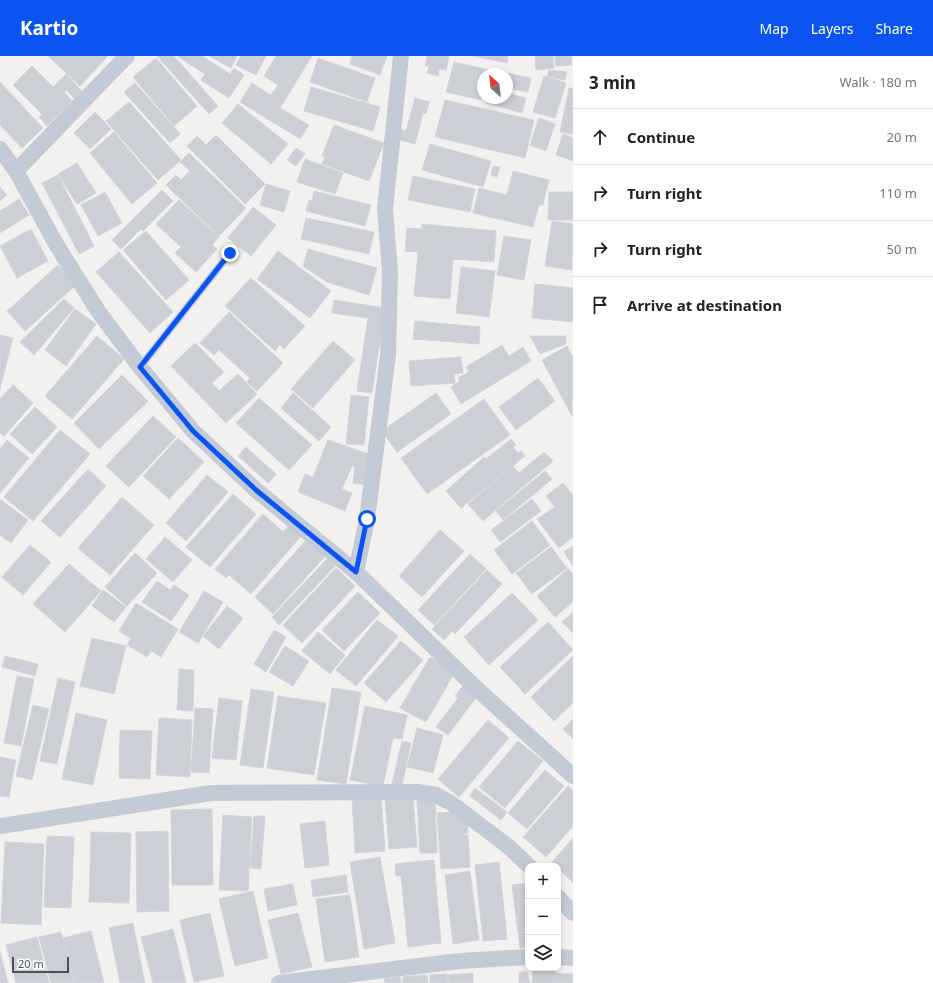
<!DOCTYPE html>
<html lang="en">
<head>
<meta charset="utf-8">
<style>
  body { margin:0; font-family:"Noto Sans",sans-serif; background:#f2f2f2; color:#222 }
  .controls { position:absolute; right:12px; bottom:12px; display:grid; overflow:hidden; border-radius:8px; box-shadow:0 2px 6px #0003 }
  .controls button { width:36px; height:36px; display:grid; place-items:center; padding:0; border:0; border-bottom:1px solid #e0e0e0; background:#fff; color:#222; font:20px sans-serif }
  .compass { position:absolute; left:477px; top:12px; width:36px; height:36px; border-radius:50%; background:#fff; box-shadow:0 2px 6px #0003; rotate:333deg }
  .scale { position:absolute; left:12px; bottom:10px; width:57px; box-sizing:border-box; padding-left:4px; border:2px solid #47515f; border-top:0; font-size:11px; line-height:14px; white-space:nowrap; color:#47515f; -webkit-text-stroke:3px #fff; paint-order:stroke }
  .stop { position:absolute; width:12px; height:12px; margin:-9px; border:3px solid #0c54f1; border-radius:50%; background:#fff }
  .stop.end { background:#0c54f1; border-color:#fff; box-shadow:0 1px 4px #0008 }
  .list { margin:0; padding:0; list-style:none }
  h2 { display:flex; justify-content:space-between; align-items:center; height:52px; margin:0; padding:0 16px; font-size:17px }
  h2 small { font-size:13px; font-weight:400; color:#767676 }
  .list li { display:grid; grid-template-columns:26px 1fr auto; gap:12px; align-items:center; box-sizing:border-box; height:56px; padding:0 16px; border-top:1px solid #e0e0e0 }
  .list b { display:block; font-size:15px; white-space:nowrap }
  .list em { font-size:13px; font-style:normal; color:#767676 }
  .icon { flex:none; width:22px; height:22px; fill:none; stroke:currentColor; stroke-width:2; stroke-linecap:round; stroke-linejoin:round }
  .map { position:relative; flex:none; width:573px; height:927px; overflow:hidden }
  header { display:flex; align-items:center; gap:24px; box-sizing:border-box; height:56px; padding:0 20px; background:#0c54f1; color:#fff }
  header strong { font-size:19px }
  nav { display:flex; gap:22px; margin-inline-start:auto; font-size:14px }
  main { display:flex }
  aside { flex:1; background:#fff }
  .map>svg:first-child { display:block }
</style>
</head>
<body>
<header>
<strong>Kartio</strong>
<nav><a>Map</a><a>Layers</a><a>Share</a></nav>
</header>
<main>
<div class="map">
<svg width="573" height="927" viewBox="0 0 573 927">
  <rect width="100%" height="100%" fill="#f3f1f0"/>
  <!-- building -->
  <g fill="#cccfd6" stroke="#d4d5dc" fill-rule="evenodd">
    <polygon points="48,0 105,0 107,1 80,30"/>
    <polygon points="157,0 174,0 218,50 209,58"/>
    <polygon points="177,0 202,0 230,18 234,12 244,19 229,42 201,24 205,18"/>
    <polygon points="209,0 237,0 231,12"/>
    <polygon points="241,0 266,0 256,19 236,9"/>
    <polygon points="276,0 312,0 280,52 309,69 300,83 240,46 252,27 271,39 278,29 264,20"/>
    <polygon points="352,0 387,0 380,19 350,8"/>
    <polygon points="427,0 449,0 446,14 439,13 438,20 427,17 429,10 425,10"/>
    <polygon points="473,0 508,0 507,7"/>
    <polygon points="535,0 553,0 554,12 536,14"/>
    <polygon points="555,0 571,0 572,9 556,10"/>
    <polygon points="156,2 197,50 174,70 133,21"/>
    <polygon points="318,2 375,22 367,46 310,26"/>
    <polygon points="454,6 489,14 488,18 483,18 481,44 446,36"/>
    <polygon points="32,10 53,31 66,18 82,35 75,43 66,34 64,36 72,45 47,70 39,61 42,58 13,29"/>
    <polygon points="549,14 567,16 565,24 547,21"/>
    <polygon points="502,16 531,22 528,36 507,32 507,18 502,18"/>
    <polygon points="544,20 566,27 555,62 533,56"/>
    <polygon points="0,26 43,72 22,92 0,69"/>
    <polygon points="135,27 180,78 170,87 124,36"/>
    <polygon points="311,31 380,51 373,75 304,55"/>
    <polygon points="569,32 573,32 573,78 560,76"/>
    <polygon points="507,37 526,42 522,57 486,47 488,42 507,42"/>
    <polygon points="415,42 429,46 426,58 423,57 415,88 396,83 399,73 406,75"/>
    <polygon points="445,44 534,64 525,102 435,81"/>
    <polygon points="129,46 181,104 158,124 106,65"/>
    <polygon points="238,48 288,88 271,108 222,67"/>
    <polygon points="95,56 111,73 90,93 74,77"/>
    <polygon points="539,62 555,68 546,95 530,89"/>
    <polygon points="334,69 384,87 369,125 322,108 325,101 322,100"/>
    <polygon points="114,76 157,127 132,148 90,97"/>
    <polygon points="563,78 573,82 573,105 556,99"/>
    <polygon points="216,79 265,128 245,148 187,90 197,80 206,89"/>
    <polygon points="430,88 491,105 483,131 422,114"/>
    <polygon points="296,92 305,98 296,110 287,104"/>
    <polygon points="189,97 246,152 219,180 166,129 176,119 181,124 190,115 180,106"/>
    <polygon points="305,103 343,117 335,138 297,126"/>
    <polygon points="77,107 96,137 77,148 58,118"/>
    <polygon points="493,110 500,111 497,121 491,119"/>
    <polygon points="513,115 549,124 543,149 539,149 533,171 473,157 479,132 507,139"/>
    <polygon points="58,119 94,190 79,198 42,127"/>
    <polygon points="413,120 475,133 470,156 408,144"/>
    <polygon points="266,128 290,135 284,156 260,149"/>
    <polygon points="0,131 7,139 0,145"/>
    <polygon points="162,134 173,145 143,175 141,173 121,193 112,184"/>
    <polygon points="314,135 371,149 365,170 306,155 309,144 312,145"/>
    <polygon points="105,136 122,167 98,180 81,149"/>
    <polygon points="549,136 573,136 573,164 548,164"/>
    <polygon points="19,143 29,159 0,177 0,155"/>
    <polygon points="179,144 219,181 212,189 217,193 196,216 175,197 181,191 156,168"/>
    <polygon points="253,151 276,169 251,200 228,182"/>
    <polygon points="306,162 374,176 369,198 301,183"/>
    <polygon points="552,165 573,168 572,214 545,210"/>
    <polygon points="422,168 496,175 494,206 453,203 450,243 414,240 418,196 405,195 407,172 422,173"/>
    <polygon points="31,173 48,205 17,222 0,190"/>
    <polygon points="146,175 189,224 166,244 123,194"/>
    <polygon points="504,180 531,184 524,224 497,219"/>
    <polygon points="308,193 377,212 369,239 327,226 303,210"/>
    <polygon points="278,195 331,235 310,262 257,223"/>
    <polygon points="119,196 173,256 150,277 96,216"/>
    <polygon points="58,209 76,229 25,275 7,255"/>
    <polygon points="461,211 495,215 489,261 456,257"/>
    <polygon points="251,222 305,270 284,293 280,289 275,295 225,250"/>
    <polygon points="535,228 573,232 573,266 532,262"/>
    <polygon points="64,243 74,252 34,299 20,286"/>
    <polygon points="334,244 385,252 372,337 357,335 368,262 332,257"/>
    <polygon points="75,253 96,268 66,310 45,294"/>
    <polygon points="229,256 283,307 257,335 247,326 250,322 219,294 214,299 200,287"/>
    <polygon points="415,265 480,271 479,288 413,283"/>
    <polygon points="0,279 13,282 0,333"/>
    <polygon points="97,280 124,303 72,363 45,340"/>
    <polygon points="530,280 566,280 566,288 540,298"/>
    <polygon points="333,285 355,304 313,352 291,333"/>
    <polygon points="195,287 224,316 212,327 219,335 238,318 257,338 226,367 171,310"/>
    <polygon points="502,289 509,300 523,291 531,305 461,348 451,331 460,325 458,322 469,316 466,311"/>
    <polygon points="567,290 573,301 572,360 542,304"/>
    <polygon points="461,301 463,317 454,318 455,327 411,330 409,305"/>
    <polygon points="122,319 148,345 99,393 74,367"/>
    <polygon points="538,322 555,345 516,374 499,351"/>
    <polygon points="13,329 33,347 4,380 0,377 0,343"/>
    <polygon points="293,337 331,371 319,385 281,352"/>
    <polygon points="436,337 451,358 397,396 382,375"/>
    <polygon points="351,339 369,341 364,389 346,388"/>
    <polygon points="259,342 312,389 289,414 236,367"/>
    <path d="M 484,343 L 510,379 L 427,438 L 401,402 ZM 485,356 L 490,362 L 435,408 L 430,402 Z"/>
    <polygon points="35,351 57,371 32,398 10,378"/>
    <polygon points="485,356 490,362 435,408 430,402"/>
    <polygon points="153,360 176,381 129,431 106,410"/>
    <polygon points="60,374 90,398 33,465 4,441"/>
    <polygon points="178,382 204,406 169,443 143,420"/>
    <polygon points="511,383 516,389 513,391 518,397 521,395 525,400 461,452 446,435 484,401 486,403"/>
    <polygon points="7,384 29,402 0,437 0,393"/>
    <polygon points="328,384 369,398 366,429 353,427 355,411 352,410 342,433 352,437 345,455 298,436 305,418 313,421"/>
    <polygon points="246,391 276,418 268,427 238,400"/>
    <polygon points="544,396 553,405 483,465 468,448 513,410 519,417"/>
    <polygon points="88,413 106,430 60,481 41,465"/>
    <polygon points="545,415 552,423 503,464 496,455"/>
    <polygon points="207,419 228,436 186,485 166,467"/>
    <polygon points="563,427 573,440 573,481 559,492 537,463 555,451 546,440"/>
    <polygon points="233,438 256,458 210,511 186,491"/>
    <polygon points="122,441 154,469 110,519 78,492"/>
    <polygon points="0,443 28,464 11,487 0,479"/>
    <polygon points="532,443 541,455 500,486 491,474"/>
    <polygon points="263,458 283,476 290,468 302,479 251,538 229,519 226,522 215,513"/>
    <polygon points="532,465 550,489 512,518 494,494"/>
    <polygon points="440,474 464,495 422,541 399,520"/>
    <polygon points="165,481 192,504 173,526 146,503"/>
    <polygon points="309,481 328,497 273,558 255,541"/>
    <polygon points="30,489 51,506 23,539 2,521"/>
    <polygon points="573,490 573,510 564,496"/>
    <polygon points="551,491 567,512 532,538 516,517"/>
    <polygon points="135,497 157,517 127,550 105,531"/>
    <polygon points="470,498 486,513 434,569 418,554"/>
    <polygon points="327,503 335,510 279,569 272,561"/>
    <polygon points="69,508 101,535 65,576 33,548"/>
    <polygon points="336,512 355,530 302,587 283,569"/>
    <polygon points="568,513 573,518 573,546 555,561 537,540"/>
    <polygon points="487,514 502,528 455,578 452,575 444,584 432,573"/>
    <polygon points="157,525 170,534 174,529 189,539 171,565 142,546"/>
    <polygon points="103,534 126,551 114,566 92,550"/>
    <polygon points="204,535 223,546 198,587 179,576"/>
    <polygon points="358,536 380,557 344,595 322,574"/>
    <polygon points="512,537 538,564 489,609 464,581"/>
    <polygon points="136,547 178,573 161,601 151,595 147,601 127,589 131,582 119,575"/>
    <polygon points="227,550 243,562 219,593 203,580"/>
    <polygon points="573,556 573,577 562,566"/>
    <polygon points="377,564 398,580 356,630 336,614"/>
    <polygon points="548,566 573,594 525,638 500,611"/>
    <polygon points="274,574 286,581 266,616 254,608"/>
    <polygon points="318,576 345,599 330,618 302,595"/>
    <polygon points="92,582 126,590 114,638 80,630"/>
    <polygon points="401,585 423,604 386,646 364,627"/>
    <polygon points="285,590 309,605 293,630 269,616"/>
    <polygon points="5,600 38,608 35,620 2,611"/>
    <polygon points="573,600 573,647 554,665 531,641"/>
    <polygon points="430,601 455,616 426,666 400,652"/>
    <polygon points="179,613 194,614 193,655 177,654"/>
    <polygon points="17,620 34,623 21,690 4,687"/>
    <polygon points="58,622 75,626 57,708 40,705"/>
    <polygon points="464,628 478,639 448,679 436,671 458,642 455,640"/>
    <polygon points="332,632 361,636 346,728 317,724"/>
    <polygon points="251,633 274,636 263,712 240,709"/>
    <polygon points="278,640 326,647 314,719 267,712"/>
    <polygon points="219,642 242,645 236,704 212,702"/>
    <polygon points="33,649 49,653 32,724 16,720"/>
    <polygon points="365,650 407,659 402,683 393,682 383,730 350,724"/>
    <polygon points="195,652 213,653 209,717 191,716"/>
    <polygon points="76,657 107,664 93,729 62,723"/>
    <polygon points="159,662 192,664 190,721 156,719"/>
    <polygon points="573,663 573,683 563,673"/>
    <polygon points="488,664 509,682 459,741 438,723"/>
    <polygon points="417,672 443,679 433,717 407,711"/>
    <polygon points="120,674 152,675 150,723 119,722"/>
    <polygon points="402,685 411,687 401,734 391,732"/>
    <polygon points="518,685 543,705 505,752 479,731"/>
    <polygon points="0,701 16,704 9,741 0,740"/>
    <polygon points="545,714 564,730 527,773 508,757"/>
    <polygon points="568,730 573,735 573,770 546,801 523,781"/>
    <polygon points="475,732 507,756 501,764 470,740"/>
    <polygon points="381,739 385,795 355,797 352,742"/>
    <polygon points="413,742 417,791 389,793 385,744"/>
    <polygon points="435,743 437,797 420,797 417,744"/>
    <polygon points="212,753 213,829 172,829 171,754"/>
    <polygon points="457,756 467,761 468,777 459,779 468,779 470,811 441,813 437,757"/>
    <polygon points="223,759 252,761 248,835 219,834"/>
    <polygon points="254,760 265,760 261,813 250,812"/>
    <polygon points="325,765 329,809 305,812 300,768"/>
    <polygon points="168,775 169,855 137,856 136,776"/>
    <polygon points="91,776 131,777 129,847 89,846"/>
    <polygon points="47,780 74,781 71,852 44,851"/>
    <polygon points="573,782 573,827 552,806"/>
    <polygon points="5,786 44,788 41,869 1,867"/>
    <polygon points="380,801 395,887 364,893 350,806"/>
    <polygon points="434,804 441,887 408,891 401,820 396,820 395,808"/>
    <polygon points="499,806 507,883 483,885 475,809"/>
    <polygon points="470,815 479,884 453,888 445,819"/>
    <polygon points="346,819 348,836 313,841 311,824"/>
    <polygon points="528,827 528,891 520,892 512,829"/>
    <polygon points="293,828 297,849 268,855 264,833"/>
    <polygon points="253,835 268,902 235,910 219,843"/>
    <polygon points="350,839 359,901 325,906 316,843"/>
    <polygon points="210,857 224,920 194,926 180,864"/>
    <polygon points="298,857 312,911 281,918 268,864"/>
    <polygon points="133,867 145,927 120,927 109,872"/>
    <polygon points="173,873 186,927 153,927 141,881"/>
    <polygon points="91,875 104,927 75,927 63,882"/>
    <polygon points="61,876 74,927 51,927 39,881"/>
    <polygon points="37,881 49,927 16,927 6,889"/>
    <polygon points="0,896 8,927 0,927"/>
    <polygon points="536,912 556,912 555,917 573,918 573,927 532,927 533,915 535,915"/>
    <polygon points="519,916 527,916 530,927 519,927"/>
    <polygon points="473,917 473,927 449,927 448,919"/>
    <polygon points="447,918 448,927 430,927 430,919"/>
    <polygon points="427,919 428,927 403,927 403,921"/>
    <polygon points="400,921 401,927 385,927 384,923"/>
  </g>
  <g fill="none" stroke-linecap="round" stroke-linejoin="round">
    <!-- lane -->
    <polyline stroke="#c3cbd6" stroke-width="8" points="140,311 230,197"/>
    <!-- street -->
    <g stroke="#c3cbd6" stroke-width="16">
      <polyline points="0,93 16,115 56,188 98,255 140,311 193,375 256,434 356,516 476,632 573,720"/>
      <polyline points="16,115 127,0"/>
      <polyline points="356,516 367,463 388,299 390,216 385,153 401,0"/>
      <polyline points="0,770 211,737 418,736 436,739 451,747 509,791 529,810"/>
      <polyline points="558,841 573,857"/>
      <polyline points="558,901 573,902"/>
      <polyline points="279,927 460,905 528,901"/>
    </g>
  </g>
  <g fill="none" stroke-linecap="round" stroke-linejoin="round">
    <!-- route -->
    <polyline stroke="#0c54f1" stroke-width="5" points="230,197 140,311 193,375 256,434 356,516 367,463"/>
  </g>
</svg>
<div class="controls">
<button>+</button>
<button>−</button>
<button><svg class="icon" aria-label="layers" viewBox="0 0 24 24"><path d="M12 4l9 5-9 5-9-5zM3 14l9 5 9-5"/></svg></button>
</div>
<svg class="compass" viewBox="-18 -18 36 36"><path d="M0-13l5 13h-10z" fill="#e53935"/><path d="M0 13l5-13h-10z" fill="#767676"/></svg>
<div class="scale">20 m</div>
<div class="stop" style="left:367px;top:463px"></div>
<div class="stop end" style="left:230px;top:197px"></div>
</div>
<aside>
<h2>3 min<small>Walk · 180 m</small></h2>
<ul class="list">
<li><svg class="icon" aria-label="ahead" viewBox="0 0 24 24"><path d="M12 20V5M6 11l6-6 6 6"/></svg><div><b>Continue</b></div><em>20 m</em></li>
<li><svg class="icon" aria-label="right" viewBox="0 0 24 24"><path d="M7 20v-9h11M14 6l5 5-5 5"/></svg><div><b>Turn right</b></div><em>110 m</em></li>
<li><svg class="icon" aria-label="right" viewBox="0 0 24 24"><path d="M7 20v-9h11M14 6l5 5-5 5"/></svg><div><b>Turn right</b></div><em>50 m</em></li>
<li><svg class="icon" aria-label="arrive" viewBox="0 0 24 24"><path d="M6 21V4h12l-3 4 3 4H6"/></svg><div><b>Arrive at destination</b></div></li>
</ul>
</aside>
</main>
</body>
</html>
